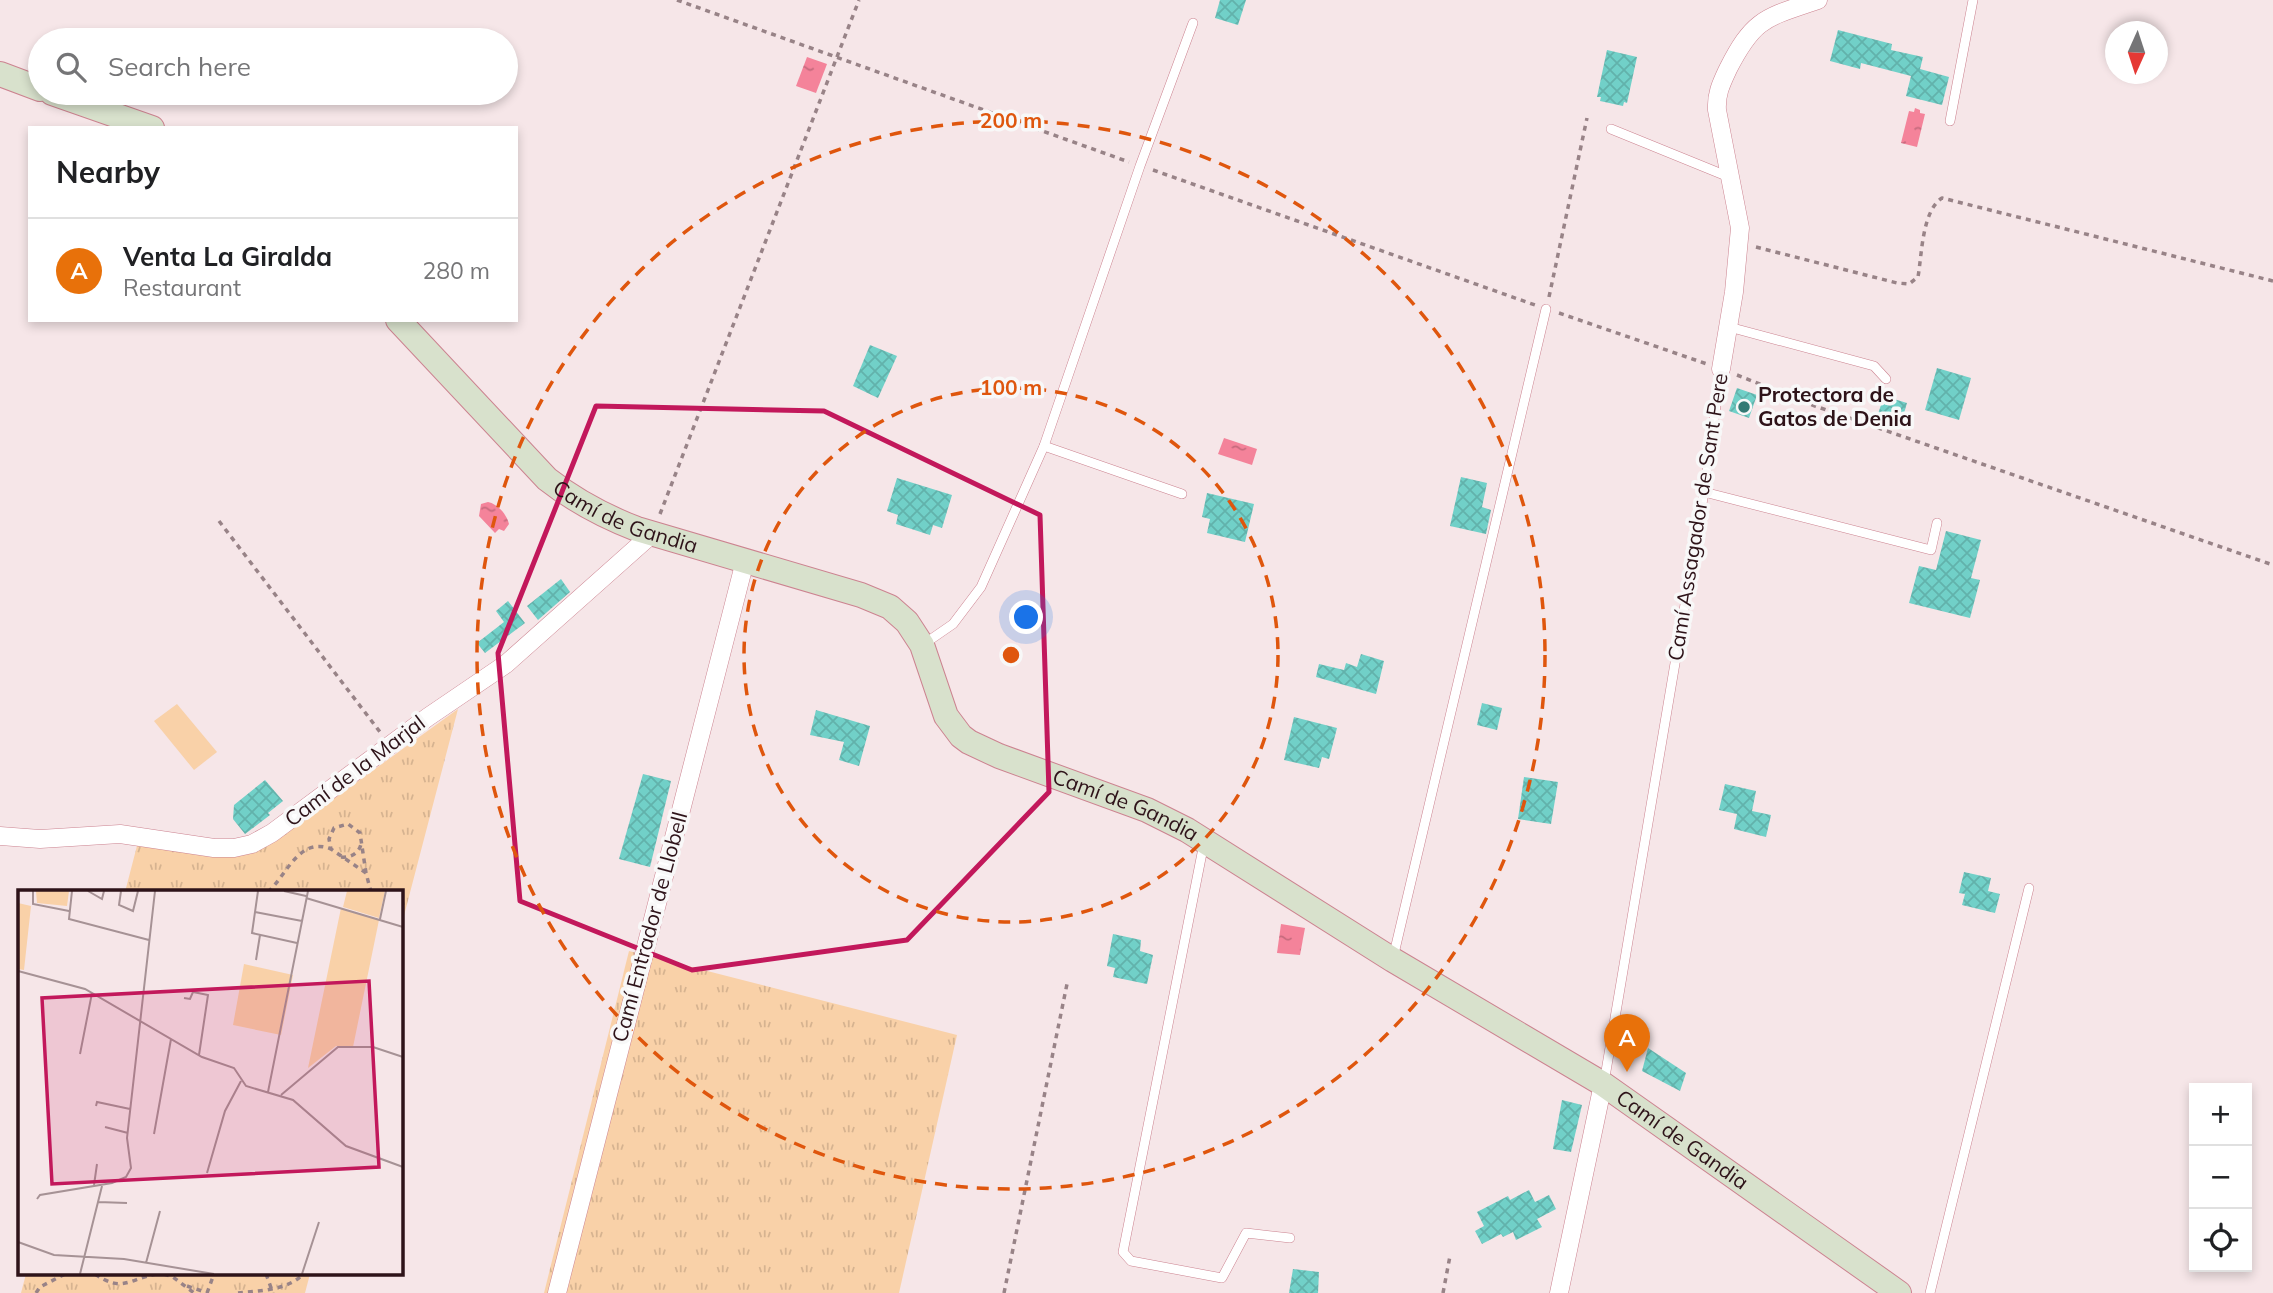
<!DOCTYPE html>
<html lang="en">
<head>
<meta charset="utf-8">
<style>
  body { margin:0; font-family:Mulish,sans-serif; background:#f6f6f6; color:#202124 }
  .controls { position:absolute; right:21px; bottom:21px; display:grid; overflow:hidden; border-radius:0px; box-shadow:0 4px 10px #0003 }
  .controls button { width:63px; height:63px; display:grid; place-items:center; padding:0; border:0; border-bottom:2px solid #e0e0e0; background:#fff; color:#202124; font:35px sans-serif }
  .compass { position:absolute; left:2105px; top:21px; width:63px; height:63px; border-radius:50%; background:#fff; box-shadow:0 4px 10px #0003; rotate:183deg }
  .you { position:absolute; left:1027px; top:618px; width:24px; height:24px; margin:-18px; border:5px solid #fff; border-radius:50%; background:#1a73e8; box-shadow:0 0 0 10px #1a73e833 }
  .badge { display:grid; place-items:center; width:46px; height:46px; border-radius:50%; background:#327a74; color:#fff; font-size:23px; font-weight:700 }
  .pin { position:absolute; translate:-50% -58px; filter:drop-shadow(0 2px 4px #0008) }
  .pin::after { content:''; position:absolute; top:37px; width:24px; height:21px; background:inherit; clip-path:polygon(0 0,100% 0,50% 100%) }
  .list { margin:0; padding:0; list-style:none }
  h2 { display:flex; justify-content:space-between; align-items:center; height:91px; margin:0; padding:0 28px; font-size:30px }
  h2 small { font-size:23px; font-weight:400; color:#757577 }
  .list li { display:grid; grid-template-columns:46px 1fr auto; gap:21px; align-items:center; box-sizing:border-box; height:105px; padding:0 28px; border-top:2px solid #e0e0e0 }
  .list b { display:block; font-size:26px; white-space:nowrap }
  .list p { margin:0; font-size:23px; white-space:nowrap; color:#757577 }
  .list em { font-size:23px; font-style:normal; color:#757577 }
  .icon { flex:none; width:38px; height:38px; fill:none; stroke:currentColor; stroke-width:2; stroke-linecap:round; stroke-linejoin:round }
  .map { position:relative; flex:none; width:2273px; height:1293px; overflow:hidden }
  .search { position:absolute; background:#fff; box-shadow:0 4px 10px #0003; left:28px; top:28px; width:490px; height:77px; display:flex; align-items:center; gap:18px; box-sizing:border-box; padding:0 24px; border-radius:38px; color:#757577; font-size:26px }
  .panel { position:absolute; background:#fff; box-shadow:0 4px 10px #0003; left:28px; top:126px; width:490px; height:196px; border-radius:0px }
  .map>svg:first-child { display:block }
</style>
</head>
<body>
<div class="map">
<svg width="2273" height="1293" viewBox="0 0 2273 1293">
  <defs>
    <pattern id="grass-tufts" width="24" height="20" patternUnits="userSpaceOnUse" patternTransform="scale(1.75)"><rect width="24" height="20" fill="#f9d1a8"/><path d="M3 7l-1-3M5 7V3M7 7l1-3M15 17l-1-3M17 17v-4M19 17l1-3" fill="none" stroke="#d6b390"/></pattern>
    <pattern id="water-ripples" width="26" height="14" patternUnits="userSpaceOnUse" patternTransform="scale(1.75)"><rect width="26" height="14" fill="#f4839a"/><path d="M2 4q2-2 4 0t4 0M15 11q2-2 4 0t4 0" fill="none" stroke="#c66a7d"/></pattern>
    <pattern id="building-cross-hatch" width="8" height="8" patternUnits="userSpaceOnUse" patternTransform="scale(1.75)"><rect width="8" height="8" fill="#71d0c8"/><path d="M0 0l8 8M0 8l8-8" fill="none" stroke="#62b2ab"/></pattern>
  </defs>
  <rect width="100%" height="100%" fill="#f6e6e8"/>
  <!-- grass -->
  <g fill="url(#grass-tufts)">
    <path d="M 458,709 L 401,927 L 401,892 L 125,892 L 138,842 C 189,853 221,867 271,844 Z"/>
    <polygon points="629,951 957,1035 899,1293 544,1293"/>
    <polygon points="26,1274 310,1274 305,1293 21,1293"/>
  </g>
  <!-- green -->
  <polygon fill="#f9d1a8" points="177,704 217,752 194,770 154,721"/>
  <!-- water -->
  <g fill="url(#water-ripples)">
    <polygon points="807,57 827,64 816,93 796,86"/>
    <polygon points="1915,108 1920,110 1920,113 1925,114 1917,147 1901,143 1909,111 1914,112"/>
    <polygon points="1224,438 1257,449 1252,465 1218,454"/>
    <path d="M 488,502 C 498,504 507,515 509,524 L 504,531 L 499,529 L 495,533 L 479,516 L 481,504 Z"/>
    <polygon points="1281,924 1305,928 1300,955 1277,953"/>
  </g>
  <!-- building -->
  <g fill="url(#building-cross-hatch)">
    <polygon points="1220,0 1246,0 1238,25 1215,18"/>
    <polygon points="1838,30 1892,44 1891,50 1923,57 1920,69 1949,77 1942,105 1906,96 1911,76 1861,63 1860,69 1830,61"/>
    <polygon points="1607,50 1637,57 1627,103 1624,102 1623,106 1600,101 1601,97 1597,97"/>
    <polygon points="870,345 897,356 878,398 853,386"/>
    <polygon points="1937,368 1971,378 1959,420 1925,410"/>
    <polygon points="1737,388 1757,395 1749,418 1729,411"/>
    <polygon points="1884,396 1907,403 1902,420 1878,414"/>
    <polygon points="1461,477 1487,483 1482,507 1491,510 1486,534 1450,526"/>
    <polygon points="897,478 952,495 942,528 933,525 930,535 896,524 898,515 887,511"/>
    <polygon points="1207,493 1254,504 1245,542 1207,533 1210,519 1202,517"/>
    <polygon points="1946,531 1981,540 1971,578 1980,580 1970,618 1909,603 1919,566 1936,570"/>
    <polygon points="561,579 570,592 538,620 527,606"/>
    <polygon points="508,601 525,623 485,653 477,643 504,622 496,611"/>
    <polygon points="1361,654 1384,661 1376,694 1316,677 1319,664 1344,670 1346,663 1357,667"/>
    <polygon points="1482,703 1502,708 1497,730 1477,725"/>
    <polygon points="816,710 870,726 859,766 839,760 844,742 810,735"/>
    <polygon points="1294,717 1337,728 1329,759 1322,757 1319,768 1284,760"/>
    <polygon points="643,774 671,781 650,867 619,859"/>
    <polygon points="1524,777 1558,782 1551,824 1518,819"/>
    <polygon points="265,780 283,801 268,813 270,815 245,834 233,819 234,805"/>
    <polygon points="1725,784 1756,791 1752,811 1771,815 1766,837 1734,829 1737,814 1719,810"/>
    <polygon points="1964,872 1991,878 1988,891 2000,894 1995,913 1962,905 1965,894 1959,893"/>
    <polygon points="1113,934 1141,940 1140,951 1153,955 1147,984 1113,977 1115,968 1107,966"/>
    <polygon points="1648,1048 1686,1073 1680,1091 1642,1071"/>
    <polygon points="1562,1100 1582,1105 1571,1152 1553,1149"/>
    <polygon points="1529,1190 1535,1202 1549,1195 1556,1209 1537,1219 1542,1227 1516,1240 1513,1232 1503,1237 1501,1234 1482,1244 1475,1231 1484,1226 1477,1212 1508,1196 1510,1200"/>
    <polygon points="1293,1269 1319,1272 1318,1293 1289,1293"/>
  </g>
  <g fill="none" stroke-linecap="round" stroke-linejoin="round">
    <!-- service casing -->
    <g stroke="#cc8390" stroke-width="10">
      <g id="service">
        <polyline points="1950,121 1973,0"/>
        <polyline points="1611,129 1729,177"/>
        <polyline points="1729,327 1874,366 1886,379"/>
        <polyline points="1044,446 1182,494"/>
        <polyline points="1704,492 1931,550 1937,523"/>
        <polyline points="924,644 953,624 981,587 1044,446 1140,166 1193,23"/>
        <polyline points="1204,843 1123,1252 1131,1261 1222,1278 1246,1233 1290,1238"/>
        <polyline points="1393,958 1546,309"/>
        <polyline points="1604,1083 1704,492 1721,369"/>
        <polyline points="1930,1293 2029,888"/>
      </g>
    </g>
    <!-- minor casing -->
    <g stroke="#cc8390" stroke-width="19">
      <g id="minor">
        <path d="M 1721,369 L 1734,292 L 1740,228 L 1717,110 C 1716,94 1721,84 1728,69 C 1754,18 1765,18 1818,0"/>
        <polyline points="0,836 40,839 120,834 214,848 234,848 252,844 272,833 428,717 506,664 652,534"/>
        <polyline points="557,1293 745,561"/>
        <polyline points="1559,1293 1603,1084"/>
      </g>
    </g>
    <!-- secondary casing -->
    <g stroke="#cc8390" stroke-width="26">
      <g id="secondary">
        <polyline points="0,74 40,89"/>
        <polyline points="52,93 152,128"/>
        <path id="s1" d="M 398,320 L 547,479 C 575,501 603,516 637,529 L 861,595 L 890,607 L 907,622 L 922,645 L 946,716 L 961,736 L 969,742 L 999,756 L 1147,810 L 1187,830 L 1393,960 L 1603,1084 L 1899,1293"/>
      </g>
    </g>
    <!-- path -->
    <g stroke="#988387" stroke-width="3.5" stroke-dasharray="5 5" stroke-linecap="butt">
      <polyline points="677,0 1129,162"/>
      <polyline points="1153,170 1535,305"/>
      <path d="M 1756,247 L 1897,283 L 1909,284 L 1918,277 C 1922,254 1922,211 1942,198 L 2273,281"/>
      <polyline points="1549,297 1587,118"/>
      <polyline points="1559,313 1707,364"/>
      <polyline points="1737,375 1815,406 2273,565"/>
      <polyline points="660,514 859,0"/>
      <polyline points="219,521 380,732"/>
      <path d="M 341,857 C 351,858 359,853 361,844"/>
      <polyline points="366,873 331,849 329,839 334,828 348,824 360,833 366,873 371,892"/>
      <path d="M 268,892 C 287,875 299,836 331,849"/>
      <path d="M 95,1274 C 122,1293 129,1279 156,1274"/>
      <polyline points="164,1274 173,1277 194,1293"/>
      <polyline points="266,1274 273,1293"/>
      <polyline points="187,1286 208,1293"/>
      <polyline points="36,1293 40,1287 65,1274"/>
      <polyline points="207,1293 214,1274"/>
      <path d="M 238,1293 C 258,1291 289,1290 303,1274"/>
      <polyline points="1004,1293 1067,984"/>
      <polyline points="1443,1293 1450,1256"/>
    </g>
    <!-- service -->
    <use href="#service" stroke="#fff" stroke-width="9"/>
    <!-- minor -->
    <use href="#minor" stroke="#fff" stroke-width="18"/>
    <!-- secondary -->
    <use href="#secondary" stroke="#d8e1cc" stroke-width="24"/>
  </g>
  <!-- marked area -->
  <path fill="none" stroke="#c2185b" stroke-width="5" stroke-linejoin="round" d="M 596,406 L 824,411 L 1040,515 L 1049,792 L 907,940 L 692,970 L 520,901 L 498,653 Z"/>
  <!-- distance rings -->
  <g fill="none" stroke="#df560d" stroke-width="3.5" stroke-dasharray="12 9">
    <circle cx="1011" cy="655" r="267"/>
    <circle cx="1011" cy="655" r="534"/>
  </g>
  <!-- markers -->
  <circle fill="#327a74" stroke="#f8f8f8" stroke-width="2.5" cx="1744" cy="407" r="7"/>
  <g text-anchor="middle" stroke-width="7" stroke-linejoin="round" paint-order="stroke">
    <!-- poi labels -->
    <g font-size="21" font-weight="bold" fill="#2e1319" stroke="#f8f8f8" text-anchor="start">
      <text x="1758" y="402">Protectora de<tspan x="1758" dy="24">Gatos de Denia</tspan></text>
    </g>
    <!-- street labels -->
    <g font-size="21" fill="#2e1319" stroke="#f8f8f8">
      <text dy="7" stroke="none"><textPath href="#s1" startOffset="306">Camí de Gandia</textPath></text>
      <text transform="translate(1698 517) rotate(-81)" y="7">Camí Assagador de Sant Pere</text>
      <text transform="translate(355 771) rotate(-37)" y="7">Camí de la Marjal</text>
      <text dy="7" stroke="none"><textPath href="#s1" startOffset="915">Camí de Gandia</textPath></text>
      <text transform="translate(650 927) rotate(-75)" y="7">Camí Entrador de Llobell</text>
      <text dy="7" stroke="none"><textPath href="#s1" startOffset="1566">Camí de Gandia</textPath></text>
    </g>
  </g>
  <!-- overview -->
  <g transform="translate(18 890)">
    <rect width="385" height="385" fill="#f6e6e8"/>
    <path d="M 329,1 L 367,1 L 361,28 L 325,17 ZM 0,13 L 13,16 L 6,80 L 0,79 ZM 323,18 L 361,30 L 335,157 L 318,156 L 290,178 ZM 226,74 L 275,85 L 263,145 L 215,135 Z" fill="#f9d1a8"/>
    <path d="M 18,1 L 51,1 L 49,16 L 19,13 Z" fill="#f9d1a8"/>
    <path fill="none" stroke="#a69295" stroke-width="2" d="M 15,1 L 15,14 L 51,21M 54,1 L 51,29 L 131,50M 70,1 L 84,9 L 86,1M 103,1 L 101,15 L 115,21 L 120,1M 240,1 L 234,43 L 279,53M 266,1 L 288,6M 288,8 L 385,37M 237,22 L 284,31M 362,29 L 368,1M 238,70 L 242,45M 0,81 L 67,99 L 184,167 L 216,178 L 228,196 L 275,210 L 328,256 L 385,277M 166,108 L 172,109 L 175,102 L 190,105 L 181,165M 62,164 L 74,103M 250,202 L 290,1M 263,205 L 320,157 L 355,157 L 385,167M 78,216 L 79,212 L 112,219M 87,237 L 110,243M 136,244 L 153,149M 189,283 L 207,221 L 223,191M 76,295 L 79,274M 19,309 L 22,305 L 94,293 L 108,287 L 113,278 L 109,248 L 137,1M 80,312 L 109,313M 0,352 L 36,365 L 106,369 L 196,384M 128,373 L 142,321M 62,384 L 84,296M 284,384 L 301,332"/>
    <path fill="#c2185b" fill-opacity="0.15" stroke="#c2185b" stroke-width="3.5" d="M 351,91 L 361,277 L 34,294 L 24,108 Z"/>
    <rect width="385" height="385" fill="none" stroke="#2e1319" stroke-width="3.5"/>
  </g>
  <circle cx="1011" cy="655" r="10" fill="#df560d" stroke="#f8f8f8" stroke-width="3.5"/>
  <g font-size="21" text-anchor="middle" font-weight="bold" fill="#df560d" stroke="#f8f8f8" stroke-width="7" stroke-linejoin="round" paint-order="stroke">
    <text x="1011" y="128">200 m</text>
    <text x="1011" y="395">100 m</text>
  </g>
</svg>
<div class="controls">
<button>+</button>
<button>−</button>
<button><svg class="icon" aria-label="locate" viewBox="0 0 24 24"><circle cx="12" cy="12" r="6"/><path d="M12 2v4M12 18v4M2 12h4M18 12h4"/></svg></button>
</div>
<svg class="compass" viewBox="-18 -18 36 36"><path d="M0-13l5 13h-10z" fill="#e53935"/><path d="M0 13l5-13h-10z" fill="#757577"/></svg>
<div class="you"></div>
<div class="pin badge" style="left:1627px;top:1072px;background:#e8710a">A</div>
<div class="search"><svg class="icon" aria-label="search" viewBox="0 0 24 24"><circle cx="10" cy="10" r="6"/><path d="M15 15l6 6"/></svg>Search here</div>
<section class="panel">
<h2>Nearby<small></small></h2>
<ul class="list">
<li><span class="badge" style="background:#e8710a">A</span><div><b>Venta La Giralda</b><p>Restaurant</p></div><em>280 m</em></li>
</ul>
</section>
</div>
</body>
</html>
